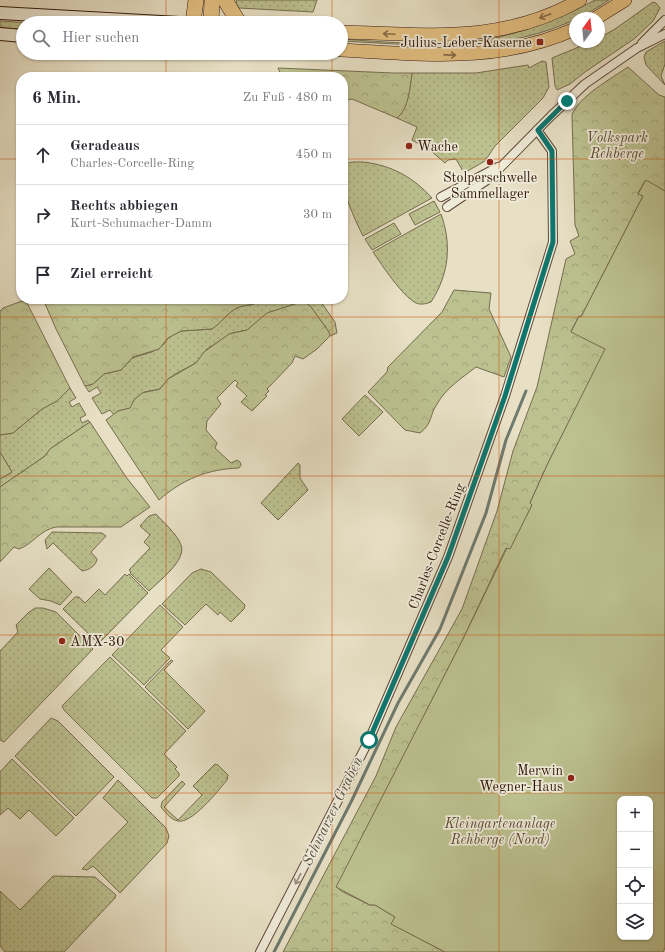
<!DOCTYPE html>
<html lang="de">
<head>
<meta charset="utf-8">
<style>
  body { margin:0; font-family:"Old Standard TT",serif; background:#f7f7f7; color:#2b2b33 }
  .controls { position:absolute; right:12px; bottom:12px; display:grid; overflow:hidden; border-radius:8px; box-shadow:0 1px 3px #0004 }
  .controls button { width:36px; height:36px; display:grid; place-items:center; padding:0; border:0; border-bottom:1px solid #e1e1e2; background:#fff; color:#2b2b33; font:20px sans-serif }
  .compass { position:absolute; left:569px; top:12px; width:36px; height:36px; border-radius:50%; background:#fff; box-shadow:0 1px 3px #0004; rotate:15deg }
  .stop { position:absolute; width:12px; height:12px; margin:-9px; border:3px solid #0f766e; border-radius:50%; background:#fff }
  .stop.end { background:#0f766e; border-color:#fff; box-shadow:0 1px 4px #0008 }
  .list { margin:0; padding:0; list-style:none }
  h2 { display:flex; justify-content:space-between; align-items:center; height:52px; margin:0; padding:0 16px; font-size:17px }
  h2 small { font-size:13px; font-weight:400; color:#7c7c81 }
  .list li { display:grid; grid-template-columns:26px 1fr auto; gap:12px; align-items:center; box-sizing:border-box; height:60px; padding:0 16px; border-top:1px solid #e1e1e2 }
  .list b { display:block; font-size:15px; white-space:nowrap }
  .list p { margin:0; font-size:13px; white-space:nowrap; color:#7c7c81 }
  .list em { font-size:13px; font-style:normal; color:#7c7c81 }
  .icon { flex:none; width:22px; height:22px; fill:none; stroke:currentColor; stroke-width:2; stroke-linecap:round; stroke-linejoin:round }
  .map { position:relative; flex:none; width:665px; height:952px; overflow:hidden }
  .search { position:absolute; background:#fff; box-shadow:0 1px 3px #0004; left:16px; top:16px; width:332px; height:44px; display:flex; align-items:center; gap:10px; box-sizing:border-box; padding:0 14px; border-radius:22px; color:#7c7c81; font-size:15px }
  .panel { position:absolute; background:#fff; box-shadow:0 1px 3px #0004; left:16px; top:72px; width:332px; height:232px; border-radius:16px }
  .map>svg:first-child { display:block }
</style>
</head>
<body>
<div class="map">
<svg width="665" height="952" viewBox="0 0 665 952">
  <defs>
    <pattern id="grass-dots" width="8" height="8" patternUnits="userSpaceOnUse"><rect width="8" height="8" fill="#bcc190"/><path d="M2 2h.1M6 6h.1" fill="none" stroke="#a2a57b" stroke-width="1.8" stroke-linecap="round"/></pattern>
    <pattern id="forest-crowns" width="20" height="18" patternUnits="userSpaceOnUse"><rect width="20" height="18" fill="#bcc190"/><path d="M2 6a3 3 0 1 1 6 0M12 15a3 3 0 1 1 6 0" fill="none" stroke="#a2a57b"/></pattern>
  </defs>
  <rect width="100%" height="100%" fill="#e7e0c5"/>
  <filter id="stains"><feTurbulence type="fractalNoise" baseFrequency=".005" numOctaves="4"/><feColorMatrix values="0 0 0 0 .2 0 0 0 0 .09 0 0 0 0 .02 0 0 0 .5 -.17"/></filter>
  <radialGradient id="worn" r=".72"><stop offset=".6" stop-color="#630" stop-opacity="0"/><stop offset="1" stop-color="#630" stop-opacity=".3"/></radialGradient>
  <!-- grass -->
  <g fill="url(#grass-dots)" stroke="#766c4e">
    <polygon points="236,0 317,0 313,12 239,8 235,4 237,2"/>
    <path d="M 595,0 L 609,0 C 525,57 438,46 341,41 L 341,39 C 373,41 406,44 438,44 C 493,44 547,26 595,0 Z"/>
    <polygon points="653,2 656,3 660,8 653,21 634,39 585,72 570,84 557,90 555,86 552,58 591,42 599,42 599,38 615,29"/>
    <polygon points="0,21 30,23 23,23 23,29 0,28"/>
    <polygon points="665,41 665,64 661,76 665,85 646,65 644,57 646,52"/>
    <path d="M 542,61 L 546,62 L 549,87 L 543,98 L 495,146 L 485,161 L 464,173 L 456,159 L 448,160 L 445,163 L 430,150 L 412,140 L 417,127 L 397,118 C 408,109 410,86 412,73 L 476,73 L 528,65 L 529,68 Z"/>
    <path d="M 363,162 C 391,165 413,177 432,198 L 363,236 C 357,224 334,177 345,165 C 349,161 357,162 363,162 Z"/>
    <polygon points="434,201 440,212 415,225 409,214"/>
    <path d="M 441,214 C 452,245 449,274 431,302 C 426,304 420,305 416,303 C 402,296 382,265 373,252 Z"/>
    <polygon points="394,223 401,234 372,250 365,239"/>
    <path d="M 264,299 L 319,299 L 335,322 L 337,333 L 330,336 L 329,332 L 311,307 L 295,304 L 270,312 L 247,330 L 232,333 L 207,349 L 196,363 L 177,373 L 168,379 L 160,389 L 144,392 L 134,400 L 131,408 L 118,411 L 114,415 L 110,410 L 102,414 L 92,398 L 101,393 L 97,387 L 89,392 L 85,386 L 93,384 L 104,374 L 121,370 L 132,358 L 152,352 L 164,344 L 168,338 L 181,331 L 212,329 C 221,323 227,313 237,308 C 246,304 255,306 264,299 Z"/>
    <polygon points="70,388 76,398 69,402 72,407 79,403 86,415 80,418 82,423 88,420 90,422 50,449 45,456 0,487 0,479 12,472 0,452 0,435 13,433 42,409 57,401"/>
    <polygon points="365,395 383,412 359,436 342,419"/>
    <polygon points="298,463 300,465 300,478 308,490 278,520 261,503"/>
    <path d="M 156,514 C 164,523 177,534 181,545 C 187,560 159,581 149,591 L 130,573 L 131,572 L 129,570 L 150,548 L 144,542 L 150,535 L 140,526 L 149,516 Z"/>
    <path d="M 52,532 L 102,533 L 106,536 L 91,552 L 97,559 C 96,566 89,570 82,571 L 53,543 L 47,549 L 45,540 Z"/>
    <polygon points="49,568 72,592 60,605 51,601 40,599 29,589"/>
    <polygon points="201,569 211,572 245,605 244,609 231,622 220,612 218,615 206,604 185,625 162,604 192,573"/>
    <polygon points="125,574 127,576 129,574 148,593 100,642 97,642 63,609 75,597 79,597 85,603 99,589 105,595"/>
    <polygon points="160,605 183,627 161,650 170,658 144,685 112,655"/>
    <polygon points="35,608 43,608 56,612 93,649 4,742 0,740 0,651 18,632 16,625 28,613"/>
    <polygon points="110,657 186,731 164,754 177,767 175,769 179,773 179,776 157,798 152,798 64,710 62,706"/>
    <polygon points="171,660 173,661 164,670 205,711 188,729 145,687"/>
    <polygon points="51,718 58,721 114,777 76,816 15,756"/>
    <polygon points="12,759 74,818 56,836 29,810 20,819 8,808 0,815 0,772"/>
    <path d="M 215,764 L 218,765 L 228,775 L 227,780 C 218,791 192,824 178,821 C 171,820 165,812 161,807 L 162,802 L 182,781 L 185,784 L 164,807 L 178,820 L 202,795 L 193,786 Z"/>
    <polygon points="118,780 166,828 169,836 167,843 120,893 93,866 87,870 82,869 128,822 103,798"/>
    <polygon points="53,876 95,877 116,895 115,898 64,952 5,952 0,946 0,891 20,910"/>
  </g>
  <!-- forest -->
  <g fill="url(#forest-crowns)" stroke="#766c4e">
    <path d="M 628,67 L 659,95 L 665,97 L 665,191 L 645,181 L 638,193 L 643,196 L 581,317 L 579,316 L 571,331 L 606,349 L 548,463 L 530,503 L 532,505 L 510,550 L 506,548 L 462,641 L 337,887 L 341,891 L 370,905 L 375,905 L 395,917 L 392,924 L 445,952 L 283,952 L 376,776 L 396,727 L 462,609 L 497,511 L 513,451 L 537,387 L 566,259 L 575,254 L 570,241 L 579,236 L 575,225 L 572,115 C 578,97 612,78 628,67 Z"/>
    <path d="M 278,68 L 393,73 L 412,73 C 410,86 409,109 397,118 L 352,99 L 343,101 L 343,77 L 282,77 Z"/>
    <path d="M 454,290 L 491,293 L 489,309 L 511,357 L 504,377 L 476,367 C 462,378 446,388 437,404 C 429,416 433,423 420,433 L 405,430 L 368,392 L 387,372 L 388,367 L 442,312 Z"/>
    <path d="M 43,299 L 264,299 C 255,306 246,304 237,308 C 227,313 221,323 212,329 L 181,331 L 168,338 L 159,349 L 133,357 L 121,370 L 104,374 L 93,384 L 85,386 L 56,329 Z"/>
    <polygon points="22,301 27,303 70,388 57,401 42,409 13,433 0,435 0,311 3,308"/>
    <path d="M 304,301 L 311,307 L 329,332 L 330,336 L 317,349 L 303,359 L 295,356 L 292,363 L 267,389 L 269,391 L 265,395 L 267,396 L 252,411 L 241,402 L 247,396 L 236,386 L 238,383 L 235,380 L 217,398 L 221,404 L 207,421 L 206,430 L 217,443 L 215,448 L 231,463 L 237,460 L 240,462 L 241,465 L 239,468 C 208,469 183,479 159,500 L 106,420 L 118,411 L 130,408 L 134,400 L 142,393 L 160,389 L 168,379 L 196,363 L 204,352 L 229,334 L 247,330 L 267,313 Z"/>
    <path d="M 90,422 L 126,477 L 150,507 L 121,527 L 56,527 C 40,530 33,544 19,549 L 14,547 L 0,562 L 0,487 L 45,456 L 50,449 Z"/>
  </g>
  <!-- garden -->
  <g fill="#bcc190" stroke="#766c4e" fill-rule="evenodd">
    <path d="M 646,180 L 665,191 L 665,948 L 663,952 L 445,952 L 391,924 L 395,917 L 375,905 L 370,905 L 336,887 L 462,641 L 507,548 L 510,549 L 532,505 L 530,503 L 548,463 L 605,349 L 571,332 L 579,316 L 581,317 L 643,196 L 638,194 ZM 620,799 L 650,799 L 650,937 L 620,937 Z"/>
    <polygon points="0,452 12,472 0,479"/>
  </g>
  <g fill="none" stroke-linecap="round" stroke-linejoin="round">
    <!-- stream -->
    <polyline stroke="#6e7a6e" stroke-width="3" points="274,952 352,800 398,703 440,629 486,513 506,440 526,391"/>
    <!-- minor casing -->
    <g stroke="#5e483a" stroke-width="10">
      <g id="minor">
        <polyline points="642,43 665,20"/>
        <polyline points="441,197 498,167"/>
        <polyline points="447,207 490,178 551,116 585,84 637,48 665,34"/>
        <polyline points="260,952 369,740 448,557 505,396 553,242 552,151 537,130"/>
      </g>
    </g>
    <!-- secondary casing -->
    <g stroke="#30160b" stroke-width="14">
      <g id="secondary">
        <polyline points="0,13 179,23"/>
        <polyline points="0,34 23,36"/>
      </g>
    </g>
    <!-- primary casing -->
    <g stroke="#30160b" stroke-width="14">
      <g id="primary">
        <polyline points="596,18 625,0"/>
        <path d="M 341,32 C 427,34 501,45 580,0"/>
        <path d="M 341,50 C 424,54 496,64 575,29"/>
      </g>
    </g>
    <!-- motorway casing -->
    <g stroke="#30160b" stroke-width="16">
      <g id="motorway">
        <polyline points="225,0 239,23"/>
        <polyline points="193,23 196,0"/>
        <polyline points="211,23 212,0"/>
      </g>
    </g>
    <!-- minor -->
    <use href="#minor" stroke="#efebd9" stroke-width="8"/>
    <!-- secondary -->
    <use href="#secondary" stroke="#efebd9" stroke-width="12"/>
    <!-- primary -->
    <use href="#primary" stroke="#e4c082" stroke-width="13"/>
    <!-- motorway -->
    <use href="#motorway" stroke="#e4c082" stroke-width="15"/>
  </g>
  <!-- one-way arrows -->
  <defs><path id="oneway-shaft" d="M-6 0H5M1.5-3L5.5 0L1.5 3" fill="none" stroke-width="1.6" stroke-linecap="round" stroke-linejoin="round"/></defs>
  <g stroke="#8a6b46">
    <use href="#oneway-shaft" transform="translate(545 16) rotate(160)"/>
    <use href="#oneway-shaft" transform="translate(389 34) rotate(-177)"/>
    <use href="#oneway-shaft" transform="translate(450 55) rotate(1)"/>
  </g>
  <use stroke="#998b7c" href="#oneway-shaft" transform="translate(298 879) rotate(117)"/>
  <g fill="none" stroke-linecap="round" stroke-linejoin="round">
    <!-- route -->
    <polyline stroke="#0f766e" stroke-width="5" points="369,740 448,557 505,396 553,242 552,151 538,130 567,101"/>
  </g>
  <!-- grid -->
  <path fill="none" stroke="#d6520c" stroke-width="1" stroke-opacity="0.55" d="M 166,0 L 166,23M 332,0 L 332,23M 499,0 L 499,952M 166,53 L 166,77M 332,53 L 332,77M 0,159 L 21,159M 343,159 L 665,159M 166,299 L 166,952M 332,299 L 332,952M 0,317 L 665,317M 0,476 L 665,476M 0,635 L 665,635M 0,793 L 665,793"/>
  <!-- markers -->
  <g fill="#8f2418" stroke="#efebd9" stroke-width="1.5">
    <rect x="536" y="38" width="8" height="8" rx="2"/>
    <circle cx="409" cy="146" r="4"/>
    <circle cx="490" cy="162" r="4"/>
    <circle cx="62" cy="641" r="4"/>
    <circle cx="571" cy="778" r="4"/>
  </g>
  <g text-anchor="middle" stroke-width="3.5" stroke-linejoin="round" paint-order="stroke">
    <!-- poi labels -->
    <g font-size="14" fill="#30160b" stroke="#efebd9" text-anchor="end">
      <text x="532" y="47">Julius-Leber-Kaserne</text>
      <text x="417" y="151" text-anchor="start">Wache</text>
      <text x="490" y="182" text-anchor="middle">Stolperschwelle<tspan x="490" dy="16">Sammellager</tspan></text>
      <text x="70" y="646" text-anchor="start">AMX-30</text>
      <text x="563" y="775">Merwin<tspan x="563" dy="16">Wegner-Haus</tspan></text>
    </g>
    <!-- park labels -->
    <g font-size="14" font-style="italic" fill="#5a4933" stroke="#efebd9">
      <text x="617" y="142">Volkspark<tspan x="617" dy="16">Rehberge</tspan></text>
      <text x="500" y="828">Kleingartenanlage<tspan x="500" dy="16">Rehberge (Nord)</tspan></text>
    </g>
    <!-- street labels -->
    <g font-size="14" fill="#30160b" stroke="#efebd9">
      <text transform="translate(436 546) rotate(-69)" y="5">Charles-Corcelle-Ring</text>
    </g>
    <!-- water labels -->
    <g font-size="15" font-style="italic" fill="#545045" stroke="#efebd9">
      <text transform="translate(332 811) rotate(-64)" y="5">Schwarzer Graben</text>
    </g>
  </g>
  <rect width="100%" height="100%" filter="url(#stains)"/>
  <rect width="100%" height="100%" fill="url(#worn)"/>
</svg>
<div class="controls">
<button>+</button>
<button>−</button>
<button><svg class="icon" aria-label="locate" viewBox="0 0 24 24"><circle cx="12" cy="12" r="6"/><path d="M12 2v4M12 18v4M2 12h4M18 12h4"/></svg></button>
<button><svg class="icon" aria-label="layers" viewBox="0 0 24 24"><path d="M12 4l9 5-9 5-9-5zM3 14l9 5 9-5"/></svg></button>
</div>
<svg class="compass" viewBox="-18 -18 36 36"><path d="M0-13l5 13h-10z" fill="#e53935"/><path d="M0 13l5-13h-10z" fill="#7c7c81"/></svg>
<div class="stop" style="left:369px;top:740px"></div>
<div class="stop end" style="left:567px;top:101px"></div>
<div class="search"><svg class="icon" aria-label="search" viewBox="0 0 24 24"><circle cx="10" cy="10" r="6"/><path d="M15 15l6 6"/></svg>Hier suchen</div>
<section class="panel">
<h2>6 Min.<small>Zu Fuß · 480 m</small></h2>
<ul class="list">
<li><svg class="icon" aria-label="ahead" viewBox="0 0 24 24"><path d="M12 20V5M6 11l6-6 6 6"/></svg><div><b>Geradeaus</b><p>Charles-Corcelle-Ring</p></div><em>450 m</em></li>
<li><svg class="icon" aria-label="right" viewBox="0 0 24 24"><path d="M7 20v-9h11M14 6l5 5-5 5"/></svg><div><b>Rechts abbiegen</b><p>Kurt-Schumacher-Damm</p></div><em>30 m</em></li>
<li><svg class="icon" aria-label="arrive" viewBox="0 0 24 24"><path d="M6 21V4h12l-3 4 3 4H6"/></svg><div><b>Ziel erreicht</b></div></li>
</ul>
</section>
</div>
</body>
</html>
